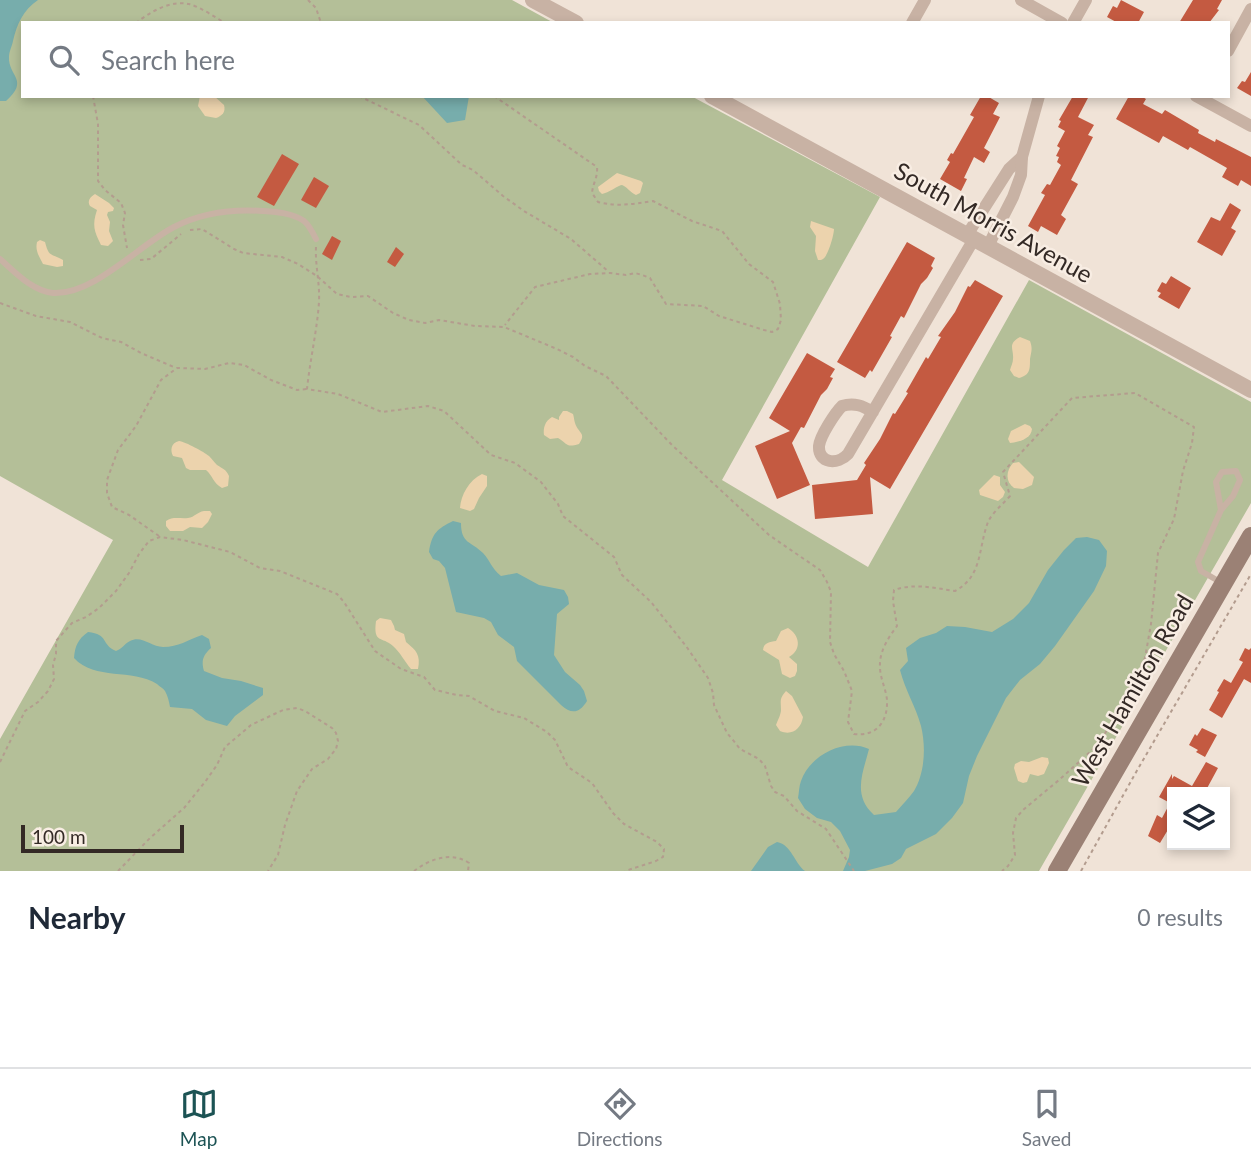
<!DOCTYPE html>
<html lang="en">
<head>
<meta charset="utf-8">
<style>
  body { margin:0; font-family:Lato,sans-serif; background:#f6f6f7; color:#1f2937 }
  .controls { position:absolute; right:21px; bottom:21px; display:grid; overflow:hidden; border-radius:0px; box-shadow:0 4px 10px #0003 }
  .controls button { width:63px; height:63px; display:grid; place-items:center; padding:0; border:0; border-bottom:2px solid #e0e1e3; background:#fff; color:#1f2937; font:35px sans-serif }
  .scale { position:absolute; left:21px; bottom:18px; width:163px; box-sizing:border-box; padding-left:7px; border:4px solid #332925; border-top:0; font-size:19px; line-height:24px; white-space:nowrap; color:#332925; -webkit-text-stroke:5px #f8ede3; paint-order:stroke }
  .list { margin:0; padding:0; list-style:none }
  h2 { display:flex; justify-content:space-between; align-items:center; height:91px; margin:0; padding:0 28px; font-size:30px }
  h2 small { font-size:23px; font-weight:400; color:#747a83 }
  .icon { flex:none; width:38px; height:38px; fill:none; stroke:currentColor; stroke-width:2; stroke-linecap:round; stroke-linejoin:round }
  .map { position:relative; flex:none; width:1251px; height:871px; overflow:hidden }
  .search { position:absolute; background:#fff; box-shadow:0 4px 10px #0003; left:21px; right:21px; top:21px; height:77px; display:flex; align-items:center; gap:18px; box-sizing:border-box; padding:0 24px; border-radius:0px; color:#747a83; font-size:26px }
  .sheet { height:196px; background:#fff }
  nav { display:flex; justify-content:space-around; align-items:center; box-sizing:border-box; height:98px; border-top:2px solid #e0e1e3; background:#fff; font-size:19px; color:#747a83 }
  nav a { display:grid; justify-items:center; gap:4px }
  nav .on { color:#1c5354 }
  .map>svg:first-child { display:block }
</style>
</head>
<body>
<div class="map">
<svg width="1251" height="871" viewBox="0 0 1251 871">
  <rect width="100%" height="100%" fill="#f0e3d7"/>
  <!-- green -->
  <polygon fill="#b4bf98" points="0,0 512,0 554,23 23,23 23,96 691,96 880,197 722,480 868,567 1029,280 1251,402 1251,503 1039,871 0,871 0,739 113,540 0,476"/>
  <!-- sand -->
  <g fill="#ecd3ad">
    <path d="M 200,96 L 214,96 L 224,105 C 226,112 222,116 216,118 L 205,116 L 198,106 Z"/>
    <path d="M 617,173 L 641,181 L 643,183 L 640,193 L 636,195 C 631,193 626,186 622,185 C 619,185 608,193 602,194 L 599,191 L 598,187 Z"/>
    <path d="M 95,194 L 109,203 L 114,208 L 113,211 L 108,212 L 107,215 L 110,222 L 109,231 L 113,241 L 108,246 L 101,245 C 94,231 92,225 97,210 L 90,206 C 87,201 90,197 95,194 Z"/>
    <path d="M 811,221 L 834,229 C 834,235 828,256 823,259 C 822,260 820,260 818,260 L 815,251 L 816,236 L 810,227 Z"/>
    <path d="M 40,240 L 45,242 C 49,257 50,253 63,260 L 63,266 L 57,267 L 43,264 C 39,256 35,251 37,242 Z"/>
    <path d="M 1020,337 L 1030,341 C 1033,349 1031,352 1030,359 C 1030,370 1030,375 1019,378 L 1014,376 L 1010,370 C 1011,366 1013,363 1013,359 C 1014,349 1007,344 1020,337 Z"/>
    <path d="M 563,411 L 567,411 L 573,414 C 574,417 574,420 575,423 C 578,433 587,433 579,444 C 566,448 568,444 558,438 L 550,439 L 544,435 C 543,428 545,421 552,417 L 559,420 L 559,417 Z"/>
    <path d="M 1025,424 L 1030,426 L 1032,429 C 1031,439 1019,442 1010,443 L 1008,439 L 1011,431 Z"/>
    <path d="M 179,441 C 186,442 204,452 209,456 C 212,459 214,462 217,465 C 223,469 226,469 229,476 L 228,486 L 222,488 C 213,483 213,476 206,470 L 190,470 L 186,468 L 182,458 L 173,456 C 170,450 171,443 179,441 Z"/>
    <path d="M 1019,462 L 1034,477 L 1032,485 L 1023,489 L 1014,488 C 1005,481 1006,471 1013,463 Z"/>
    <path d="M 482,474 L 487,476 L 487,486 L 479,498 L 474,509 L 470,511 L 460,508 C 461,495 469,480 482,474 Z"/>
    <polygon points="994,475 1000,477 1000,485 1005,492 1003,497 998,501 980,495 979,490"/>
    <path d="M 204,511 L 210,511 L 212,514 L 208,522 L 202,528 L 190,527 L 183,531 L 170,531 L 166,526 L 166,521 C 173,516 180,519 188,518 C 195,517 197,512 204,511 Z"/>
    <path d="M 380,618 L 391,620 L 394,626 L 395,630 L 404,634 L 406,642 C 416,650 421,655 418,669 L 411,669 C 405,662 400,652 393,646 C 382,636 373,644 376,621 Z"/>
    <path d="M 788,628 C 800,635 802,650 789,657 L 797,664 L 797,671 L 795,676 L 790,678 L 782,674 L 779,660 L 763,650 C 764,642 770,642 776,641 L 781,631 Z"/>
    <path d="M 786,691 L 792,696 L 803,717 C 801,729 792,736 780,731 L 776,725 C 778,720 781,714 781,710 C 781,700 779,699 786,691 Z"/>
    <polygon points="1042,757 1048,758 1049,763 1044,774 1038,776 1030,774 1027,782 1023,783 1018,781 1014,768 1015,764 1021,761 1029,762"/>
  </g>
  <!-- water -->
  <g fill="#77adac">
    <path d="M 0,0 L 38,0 C 23,10 17,24 13,41 C 12,46 9,52 9,57 C 8,76 30,80 6,101 L 0,101 Z"/>
    <polygon points="422,96 469,96 465,120 447,123"/>
    <path d="M 453,521 L 461,523 C 461,544 471,541 483,553 C 490,560 491,568 501,576 L 517,573 L 539,585 L 564,590 L 568,597 L 569,604 L 557,614 L 554,655 L 565,672 L 580,685 L 584,691 L 587,701 C 579,714 571,714 561,705 L 517,661 L 514,647 L 498,635 L 491,622 L 484,618 L 456,612 L 445,568 L 439,561 L 433,559 L 429,552 C 432,533 437,529 453,521 Z"/>
    <path d="M 1087,537 L 1099,540 L 1107,551 L 1106,566 L 1094,591 L 1055,646 L 1040,664 L 1020,680 L 1006,698 L 977,756 L 969,776 L 963,803 L 952,818 L 936,834 L 906,849 L 901,858 L 892,864 L 865,871 L 843,871 L 849,857 L 850,850 L 840,831 L 831,822 L 817,818 L 805,809 L 798,798 C 799,793 799,786 801,781 C 810,755 844,738 869,749 C 863,773 852,795 874,815 L 896,812 C 902,805 909,798 914,791 C 925,773 926,746 921,726 C 916,707 905,690 900,670 L 908,661 L 906,648 L 920,638 L 936,633 L 947,626 L 965,627 L 992,632 L 1013,619 L 1029,603 L 1048,570 L 1064,550 L 1076,538 Z"/>
    <path d="M 88,632 C 109,634 101,645 116,651 C 122,649 124,644 130,641 C 142,635 151,647 163,647 C 179,647 187,640 202,635 L 209,639 L 211,648 C 203,655 201,661 204,671 L 222,678 L 241,681 L 263,688 L 263,695 L 235,716 L 227,726 L 206,720 L 192,709 L 170,707 C 169,702 168,696 165,691 C 163,688 160,687 157,684 C 132,668 95,681 74,658 C 75,646 78,639 88,632 Z"/>
    <path d="M 777,842 C 792,845 794,863 805,871 L 751,871 L 768,847 Z"/>
  </g>
  <!-- building -->
  <g fill="#c45a41">
    <polygon points="1121,0 1144,12 1138,23 1118,23 1107,17 1113,6 1117,8"/>
    <polygon points="1193,0 1222,0 1217,9 1219,10 1209,23 1179,23"/>
    <polygon points="1251,72 1251,96 1237,88 1242,81 1245,82"/>
    <polygon points="981,96 987,96 999,103 993,114 1000,117 984,148 990,152 984,163 974,157 964,178 967,179 961,191 940,179 950,162 947,160 951,153 953,154 974,117 970,115"/>
    <polygon points="1073,96 1089,96 1078,117 1094,125 1088,135 1093,137 1071,180 1078,184 1061,215 1066,219 1057,235 1041,226 1038,232 1028,226 1045,195 1041,193 1047,184 1050,185 1061,165 1057,162 1059,157 1056,156 1060,148 1057,146 1065,131 1058,127 1061,121 1059,120"/>
    <polygon points="1129,96 1141,96 1146,99 1143,104 1162,114 1165,110 1199,130 1198,133 1215,142 1216,139 1251,157 1251,186 1241,180 1238,186 1222,177 1227,168 1190,147 1188,150 1163,136 1159,143 1116,119"/>
    <polygon points="282,154 299,164 274,206 257,197"/>
    <polygon points="314,177 329,186 316,208 301,200"/>
    <polygon points="1230,203 1241,210 1231,228 1236,231 1222,256 1197,242 1211,217 1220,221"/>
    <polygon points="332,236 341,241 332,260 322,254"/>
    <polygon points="907,242 935,258 931,266 933,268 927,278 921,284 904,318 901,316 890,336 892,337 872,372 870,370 865,378 837,362"/>
    <polygon points="396,247 404,254 395,267 387,262"/>
    <polygon points="1171,276 1191,288 1179,309 1158,297 1161,293 1157,291 1162,282 1166,284"/>
    <polygon points="975,280 1003,296 890,489 870,477 873,514 815,519 812,485 857,480 866,465 864,463 880,439 893,413 895,414 903,401 908,393 906,392 926,357 928,359 941,337 938,336 955,312 968,286 970,287"/>
    <polygon points="807,353 835,369 830,377 833,378 827,389 821,395 804,428 801,427 792,443 810,485 777,499 755,446 790,431 769,418"/>
    <polygon points="1245,648 1249,650 1251,648 1251,683 1244,679 1222,718 1209,710 1219,692 1217,691 1224,679 1231,683 1243,662 1239,660"/>
    <polygon points="1202,728 1217,735 1205,757 1196,752 1198,750 1189,745 1195,734 1197,736"/>
    <polygon points="1206,762 1218,768 1205,792 1172,792 1172,823 1160,843 1148,836 1157,815 1162,818 1170,803 1159,797 1172,774 1172,779 1174,776 1192,786"/>
  </g>
  <g fill="none" stroke-linecap="round" stroke-linejoin="round">
    <!-- path -->
    <g stroke="#b39c8e" stroke-width="2" stroke-dasharray="3.5 3.5" stroke-linecap="butt">
      <polyline points="308,0 316,8 321,23"/>
      <path d="M 136,23 C 150,12 170,0 189,4 C 200,7 215,17 225,23"/>
      <polyline points="93,96 98,124 98,181 105,190 121,203 125,213 123,225 127,248"/>
      <polyline points="359,96 419,125 462,165 473,170 503,196 524,211 571,239 609,272"/>
      <path d="M 494,96 L 597,167 C 598,177 593,183 592,193 L 598,202 C 619,207 632,204 653,201 L 692,221 L 722,231 L 749,264 L 773,282 L 780,304 L 781,320 L 778,329 L 772,332 L 764,330 L 719,316 L 703,306 L 666,304 L 650,278 L 642,275 L 635,273 L 626,275 L 610,273 L 590,274 L 535,287 L 505,325"/>
      <path d="M 190,230 L 202,229 L 234,249 L 243,253 L 282,257 L 298,264 L 317,276 L 337,294 L 351,297 L 368,296 L 393,313 L 409,320 L 425,323 L 439,320 L 475,326 L 504,327 L 557,349 L 573,357 L 585,366 L 606,376 L 672,445 L 769,535 L 820,570 L 827,582 L 831,592 L 830,642 L 834,654 L 844,671 L 852,691 L 848,722 L 854,734 C 876,737 888,722 887,700 C 886,689 880,678 880,667 C 879,652 888,638 897,626 L 893,601 L 894,590 C 914,583 934,588 955,591 C 983,576 978,548 988,522 C 992,513 1003,504 1010,496 L 1003,472 L 1072,398 L 1135,393 L 1194,427 L 1192,443 L 1183,471 L 1174,519 L 1158,553 L 1151,624 L 1145,658 L 1100,743 L 1059,780 L 1023,810 L 1016,818 L 1013,833 L 1015,855 L 1008,866 L 1002,871"/>
      <path d="M 316,247 C 315,265 320,283 319,302 C 317,331 310,360 307,389 L 338,394 L 382,412 L 428,406 L 444,411 L 491,455 L 515,463 L 541,482 L 558,504 L 563,516 L 614,557 L 622,575 L 651,602 L 686,646 L 708,678 L 713,693 L 714,705 L 727,733 L 733,740 L 740,749 L 759,759 L 765,766 L 771,786 L 775,792 L 784,796 L 797,811 L 826,829 L 854,871"/>
      <polyline points="140,260 151,259 181,234"/>
      <polyline points="0,303 36,316 70,322 102,338 121,342 141,353 176,368"/>
      <polyline points="159,536 129,515 112,507 107,493 107,480 118,450 136,426 161,380 177,368 205,369 229,363 244,365 271,380 297,390 307,389"/>
      <polyline points="0,762 25,711 38,702 48,691 54,679 53,665 56,654 56,641 72,623 86,617 99,608 116,591 129,573 139,554 149,541 160,537 183,540 230,552 260,568 280,571 337,594 344,602 375,651 401,669 424,677 435,690 457,695 469,696 495,711 524,718 547,732 555,740 568,767 592,783 613,813 624,824 657,842 664,849 663,857 656,861 625,871"/>
      <polyline points="118,871 150,838 184,808 205,782 217,765 225,747 251,725 283,710 297,708 305,711 332,728 336,733 338,741 336,749 328,759 312,769 297,791 285,825 278,855 268,871"/>
      <path d="M 414,871 C 430,859 451,851 469,863 L 468,871"/>
      <polyline points="1081,871 1135,774 1251,574"/>
    </g>
    <!-- service -->
    <g stroke="#c8b2a4" stroke-width="6">
      <path d="M 0,259 C 15,272 32,291 53,293 C 94,295 139,245 174,227 C 201,213 233,209 263,211 C 277,212 292,213 304,221 C 309,225 313,233 316,239"/>
      <polyline points="1221,510 1216,482 1222,472 1236,471 1240,480 1233,496 1221,510 1198,562 1201,571 1222,583"/>
    </g>
    <!-- minor -->
    <g stroke="#c8b2a4" stroke-width="12">
      <polyline points="1021,0 1062,23"/>
      <polyline points="912,23 925,0"/>
      <polyline points="1073,23 1086,0"/>
      <polyline points="1228,51 1251,9"/>
      <polyline points="1196,96 1251,126"/>
      <polyline points="967,235 1009,169 1022,157"/>
      <polyline points="988,246 1013,197 1021,175 1022,157 1039,96"/>
      <path d="M 873,412 C 863,406 854,402 842,406 C 835,413 820,436 819,446 C 818,464 838,465 848,454 L 974,239"/>
    </g>
    <!-- tertiary -->
    <g stroke="#c8b2a4" stroke-width="16">
      <polyline points="533,0 576,23"/>
      <polyline points="712,96 1251,390"/>
    </g>
    <!-- secondary -->
    <polyline stroke="#9b8175" stroke-width="18" points="1057,871 1251,536"/>
  </g>
  <g text-anchor="middle" stroke-width="5" stroke-linejoin="round" paint-order="stroke">
    <!-- street labels -->
    <g font-size="24" fill="#332925" stroke="#f8ede3">
      <text transform="translate(993 223) rotate(29)" y="8">South Morris Avenue</text>
      <text transform="translate(1133 691) rotate(-60)" y="8">West Hamilton Road</text>
    </g>
  </g>
</svg>
<div class="controls">
<button><svg class="icon" aria-label="layers" viewBox="0 0 24 24"><path d="M12 4l9 5-9 5-9-5zM3 14l9 5 9-5"/></svg></button>
</div>
<div class="scale">100 m</div>
<div class="search"><svg class="icon" aria-label="search" viewBox="0 0 24 24"><circle cx="10" cy="10" r="6"/><path d="M15 15l6 6"/></svg>Search here</div>
</div>
<section class="sheet">
<h2>Nearby<small>0 results</small></h2>
<ul class="list">
</ul>
</section>
<nav>
<a class="on"><svg class="icon" aria-label="map" viewBox="0 0 24 24"><path d="M3 6l6-2 6 2 6-2v14l-6 2-6-2-6 2zM9 4v14M15 6v14"/></svg>Map</a>
<a><svg class="icon" aria-label="directions" viewBox="0 0 24 24"><path d="M12 3l9 9-9 9-9-9zM9 14v-3h6M13 9l2 2-2 2"/></svg>Directions</a>
<a><svg class="icon" aria-label="saved" viewBox="0 0 24 24"><path d="M7 4h10v16l-5-4-5 4z"/></svg>Saved</a>
</nav>
</body>
</html>
